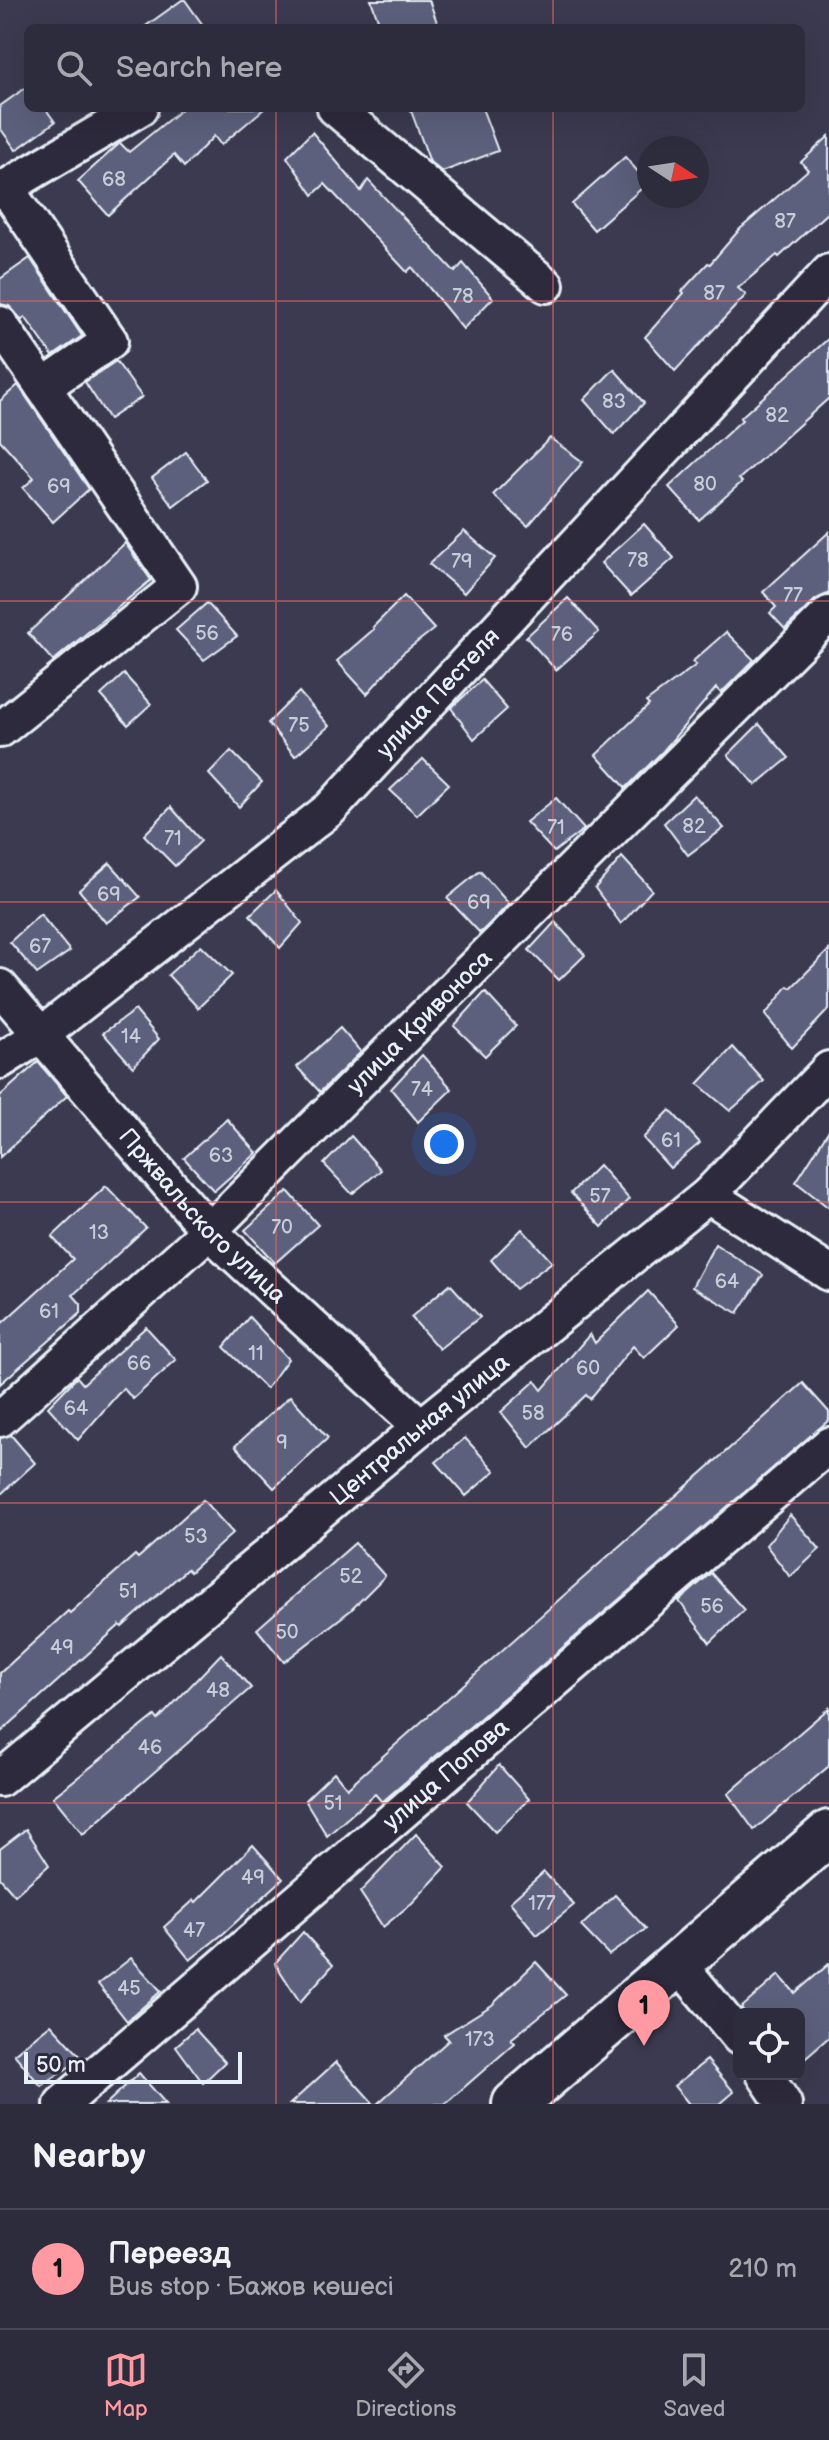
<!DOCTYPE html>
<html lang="en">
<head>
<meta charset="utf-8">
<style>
  body { margin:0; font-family:"Balsamiq Sans",sans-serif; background:#393847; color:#f1f3f6 }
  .controls { position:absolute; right:24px; bottom:24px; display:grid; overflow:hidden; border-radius:12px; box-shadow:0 8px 32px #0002 }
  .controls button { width:72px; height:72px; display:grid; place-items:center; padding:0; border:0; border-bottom:2px solid #484856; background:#2d2c3c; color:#f1f3f6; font:40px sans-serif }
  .compass { position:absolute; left:637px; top:136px; width:72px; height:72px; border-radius:50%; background:#2d2c3c; box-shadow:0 8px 32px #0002; rotate:102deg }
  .scale { position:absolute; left:24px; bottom:20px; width:218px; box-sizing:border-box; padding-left:8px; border:4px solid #e8f1f8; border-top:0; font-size:22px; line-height:28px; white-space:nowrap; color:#e8f1f8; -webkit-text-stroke:6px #2f2a3d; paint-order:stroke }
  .you { position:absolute; left:444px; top:1144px; width:28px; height:28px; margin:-20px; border:6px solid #fff; border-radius:50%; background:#1a73e8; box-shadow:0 0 0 12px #1a73e833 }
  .badge { display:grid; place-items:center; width:52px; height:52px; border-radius:50%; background:#ff9aa2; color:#111; font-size:26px; font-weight:700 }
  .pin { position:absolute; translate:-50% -66px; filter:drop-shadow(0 2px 4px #0008) }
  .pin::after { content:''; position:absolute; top:42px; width:28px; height:24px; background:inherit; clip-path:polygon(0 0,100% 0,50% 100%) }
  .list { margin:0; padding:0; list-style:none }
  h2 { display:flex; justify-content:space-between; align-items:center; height:104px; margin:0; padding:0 32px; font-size:34px }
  h2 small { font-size:26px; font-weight:400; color:#a7a7af }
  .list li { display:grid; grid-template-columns:52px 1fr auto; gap:24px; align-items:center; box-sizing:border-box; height:120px; padding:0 32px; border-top:2px solid #484856 }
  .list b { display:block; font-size:30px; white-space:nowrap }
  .list p { margin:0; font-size:26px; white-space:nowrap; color:#a7a7af }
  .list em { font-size:26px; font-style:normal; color:#a7a7af }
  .icon { flex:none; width:44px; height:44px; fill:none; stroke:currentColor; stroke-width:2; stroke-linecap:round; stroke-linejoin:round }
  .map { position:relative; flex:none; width:829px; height:2104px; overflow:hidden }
  .search { position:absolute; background:#2d2c3c; box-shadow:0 8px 32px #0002; left:24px; right:24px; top:24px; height:88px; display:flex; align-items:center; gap:20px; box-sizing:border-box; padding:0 28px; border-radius:12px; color:#a7a7af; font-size:30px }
  .sheet { height:224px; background:#2d2c3c }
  nav { display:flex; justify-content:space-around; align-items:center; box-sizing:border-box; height:112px; border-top:2px solid #484856; background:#2d2c3c; font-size:22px; color:#a7a7af }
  nav a { display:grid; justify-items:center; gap:4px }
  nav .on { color:#ff9aa2 }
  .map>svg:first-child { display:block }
</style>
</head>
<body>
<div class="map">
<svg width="829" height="2104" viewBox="0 0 829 2104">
  <rect width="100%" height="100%" fill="#3c3a50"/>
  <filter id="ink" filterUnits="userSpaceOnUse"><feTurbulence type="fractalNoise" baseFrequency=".0125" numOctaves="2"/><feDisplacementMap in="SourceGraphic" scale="16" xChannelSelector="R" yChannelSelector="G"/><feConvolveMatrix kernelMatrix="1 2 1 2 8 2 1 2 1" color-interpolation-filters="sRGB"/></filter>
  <g filter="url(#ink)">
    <!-- building -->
    <g fill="#5c607c" stroke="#e8f1f8" stroke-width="2">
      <polygon points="182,0 185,0 205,28 143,28"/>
      <polygon points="371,0 429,0 439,28 381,28"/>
      <polygon points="28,86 28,108 45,108 55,122 16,150 0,128 0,106"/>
      <polygon points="183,108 265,108 221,145 214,136 184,167 174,155 108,215 78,181 120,143 129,152"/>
      <polygon points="410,108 482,108 498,151 442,172 430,162"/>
      <polygon points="312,132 361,191 368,180 455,272 463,263 493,298 463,329 412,267 407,272 325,184 313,195 287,157"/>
      <polygon points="829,136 829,211 779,257 777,255 738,288 746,295 675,371 645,337 684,293 682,291 708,263 710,264 740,229 808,170 801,162"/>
      <polygon points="625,157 648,183 594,230 572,204"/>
      <polygon points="30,258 82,336 53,356 25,317 22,320 9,306 0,304 0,279"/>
      <polygon points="829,338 829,398 739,479 742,482 699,520 669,487 742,420 740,418"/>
      <polygon points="116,361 142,397 109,419 85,382"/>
      <polygon points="614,369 644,403 614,434 584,400"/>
      <polygon points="18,385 89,489 53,522 23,488 34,478 0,440 0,401"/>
      <polygon points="550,438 583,462 528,526 493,495"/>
      <polygon points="186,452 207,480 173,506 152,478"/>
      <polygon points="644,524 674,558 631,596 601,563"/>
      <polygon points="464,531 495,558 464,593 429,564"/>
      <polygon points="829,532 829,593 815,600 785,629 770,613 776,607 763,592"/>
      <polygon points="125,543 151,580 53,661 28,633"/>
      <polygon points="404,596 434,629 402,654 367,694 337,661 374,629 373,627"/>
      <polygon points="568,598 599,632 556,670 526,637"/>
      <polygon points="207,603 237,636 204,660 176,630"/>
      <polygon points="726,632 754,660 721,693 716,688 663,751 626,788 596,755 649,705 646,702 696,665 692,662"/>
      <polygon points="124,674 151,704 128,725 101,695"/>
      <polygon points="482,680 507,709 474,739 451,708"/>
      <polygon points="299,692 329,726 295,756 268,723"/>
      <polygon points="759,724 789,758 756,785 728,755"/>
      <polygon points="231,751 262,782 239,807 209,774"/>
      <polygon points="423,759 449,784 417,815 390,790"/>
      <polygon points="694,795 724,828 688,855 664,823"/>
      <polygon points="556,798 584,829 554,852 526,822"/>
      <polygon points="171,807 201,841 175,866 144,835"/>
      <polygon points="622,857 652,890 621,924 595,888"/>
      <polygon points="110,863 140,897 106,923 79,890"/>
      <polygon points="480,871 509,904 480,933 447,898"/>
      <polygon points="276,890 302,923 280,948 250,915"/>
      <polygon points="40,914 70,951 37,974 10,942"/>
      <polygon points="555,922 585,955 559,980 529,950"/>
      <polygon points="201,945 232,975 198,1008 168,975"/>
      <polygon points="829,950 829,1009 792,1048 765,1015 788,986 791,988"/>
      <polygon points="485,992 516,1026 485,1056 454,1026"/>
      <polygon points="135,1010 159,1039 133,1067 103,1033"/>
      <polygon points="340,1028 361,1052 320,1092 297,1067"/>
      <polygon points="733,1047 764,1081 730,1111 698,1084"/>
      <polygon points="422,1055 452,1089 418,1122 391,1089"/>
      <polygon points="38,1062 67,1096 0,1157 0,1096"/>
      <polygon points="670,1110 700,1143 670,1168 643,1138"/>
      <polygon points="227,1119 257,1153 214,1191 184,1158"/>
      <polygon points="829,1130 829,1208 796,1182"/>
      <polygon points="351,1136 381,1170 352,1194 324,1164"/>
      <polygon points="599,1165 629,1199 602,1227 571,1193"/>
      <polygon points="106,1186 146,1228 73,1295 81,1304 81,1313 0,1384 0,1325 73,1259 52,1237"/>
      <polygon points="288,1191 318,1225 275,1263 245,1230"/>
      <polygon points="522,1229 552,1262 516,1289 491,1260"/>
      <polygon points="715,1244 763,1275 738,1313 692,1287"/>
      <polygon points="450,1284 480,1317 439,1349 411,1317"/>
      <polygon points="648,1291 679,1325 644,1358 633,1346 590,1399 586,1395 530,1448 501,1412 535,1381 542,1390 590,1334 595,1343"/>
      <polygon points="249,1317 288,1359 266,1389 224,1347"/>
      <polygon points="146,1327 176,1360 133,1399 123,1388 78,1440 48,1407 77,1377 83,1384"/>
      <polygon points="803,1383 829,1412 829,1420 382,1802 375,1794 327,1836 305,1800 334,1772 347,1788"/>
      <polygon points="290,1396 328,1438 274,1488 235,1446"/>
      <polygon points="11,1435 35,1463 0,1495 0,1438"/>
      <polygon points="465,1438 495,1471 466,1496 436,1462"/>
      <polygon points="203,1500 233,1533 190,1572 187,1569 122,1627 120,1625 0,1733 0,1673 68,1611 70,1613 135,1555 138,1558"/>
      <polygon points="790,1515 820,1549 790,1577 766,1545"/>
      <polygon points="355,1543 385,1576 351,1610 284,1662 257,1629"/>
      <polygon points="711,1573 744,1610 710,1643 679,1601"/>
      <polygon points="221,1654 251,1688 83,1834 53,1797 155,1716 158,1720"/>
      <polygon points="829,1708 829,1766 754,1830 728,1794"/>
      <polygon points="499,1765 529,1799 495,1832 467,1802"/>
      <polygon points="26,1829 49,1865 15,1895 0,1878 0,1849"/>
      <polygon points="416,1834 446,1867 412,1903 383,1927 360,1892"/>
      <polygon points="253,1845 283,1879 224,1933 190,1960 164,1927 194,1900 196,1902"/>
      <polygon points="544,1872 574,1905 537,1935 510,1902"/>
      <polygon points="615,1895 646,1929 609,1955 581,1926"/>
      <polygon points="303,1932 333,1965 300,2002 275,1963"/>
      <polygon points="131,1958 161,1991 127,2021 98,1984"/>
      <polygon points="536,1962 566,1995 511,2039 515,2043 445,2104 377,2104 449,2040 444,2035 492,2005"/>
      <polygon points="829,1964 829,2037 799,2063 799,2014 746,2014 741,2008 779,1975 795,1993"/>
      <polygon points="51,2024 82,2058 41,2086 14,2054"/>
      <polygon points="195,2029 225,2062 203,2083 176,2046"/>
      <polygon points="707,2060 734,2092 720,2104 689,2104 674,2086"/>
      <polygon points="336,2062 374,2104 290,2104"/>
      <polygon points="139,2073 166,2104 106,2104"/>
    </g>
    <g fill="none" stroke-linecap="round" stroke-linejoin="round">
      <!-- street casing -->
      <g stroke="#e8f1f8" stroke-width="40">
        <g id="street">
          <polyline points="335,108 546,285"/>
          <polyline points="6,188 110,341 43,387"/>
          <polyline points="0,191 140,108"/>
          <polyline points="0,324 179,586 0,730"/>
          <path id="s1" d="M 0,987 L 209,1231 L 421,1427"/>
          <path id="s2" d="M 0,1061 L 41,1035 L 330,809 L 829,272"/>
          <polyline points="708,1195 829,1273"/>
          <path id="s3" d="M 0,1419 L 209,1231 L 829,614"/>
          <path id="s4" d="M 0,1779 L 421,1427 L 708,1195 L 829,1069"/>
          <polyline points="676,1965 693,1981 739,2037"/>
          <polyline points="764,2074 784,2104"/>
          <path id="s5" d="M 62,2104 L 829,1445"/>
        </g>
      </g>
      <!-- primary casing -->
      <g stroke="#e8f1f8" stroke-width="50">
        <polyline id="primary" points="515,2104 829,1833"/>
      </g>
      <!-- street -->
      <use href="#street" stroke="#2f2a3d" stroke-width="34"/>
      <!-- primary -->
      <use href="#primary" stroke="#2f2a3d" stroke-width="44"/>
    </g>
  </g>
  <!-- grid -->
  <path fill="none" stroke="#db6466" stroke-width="2" stroke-opacity="0.55" d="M 276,0 L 276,28M 553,0 L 553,28M 276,108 L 276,2104M 553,108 L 553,2104M 0,301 L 829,301M 0,601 L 829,601M 0,902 L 829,902M 0,1202 L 829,1202M 0,1503 L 829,1503M 0,1803 L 829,1803"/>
  <g text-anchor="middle" stroke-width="6" stroke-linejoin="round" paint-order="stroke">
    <!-- number labels -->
    <g font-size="20" fill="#c5cdd9">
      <text x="114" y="186">68</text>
      <text x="785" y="228">87</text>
      <text x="714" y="300">87</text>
      <text x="463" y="303">78</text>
      <text x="614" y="408">83</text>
      <text x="777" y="422">82</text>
      <text x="705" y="491">80</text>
      <text x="59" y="493">69</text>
      <text x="638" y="567">78</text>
      <text x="462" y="568">79</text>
      <text x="793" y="602">77</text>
      <text x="207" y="640">56</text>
      <text x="562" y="641">76</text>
      <text x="299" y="732">75</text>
      <text x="694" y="833">82</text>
      <text x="556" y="834">71</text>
      <text x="173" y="845">71</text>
      <text x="109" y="901">69</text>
      <text x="479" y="909">69</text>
      <text x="40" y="953">67</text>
      <text x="131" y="1043">14</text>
      <text x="422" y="1096">74</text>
      <text x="671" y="1147">61</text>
      <text x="221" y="1162">63</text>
      <text x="600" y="1203">57</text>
      <text x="282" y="1234">70</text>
      <text x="99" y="1239">13</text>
      <text x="727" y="1288">64</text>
      <text x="49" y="1318">61</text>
      <text x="256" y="1360">11</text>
      <text x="139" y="1370">66</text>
      <text x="588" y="1375">60</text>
      <text x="76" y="1415">64</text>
      <text x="533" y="1420">58</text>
      <text x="282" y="1449">9</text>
      <text x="196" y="1543">53</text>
      <text x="351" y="1583">52</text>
      <text x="128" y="1598">51</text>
      <text x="712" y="1613">56</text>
      <text x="287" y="1639">50</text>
      <text x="62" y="1654">49</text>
      <text x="218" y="1697">48</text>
      <text x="150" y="1754">46</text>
      <text x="333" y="1810">51</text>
      <text x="253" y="1884">49</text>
      <text x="542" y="1910">177</text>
      <text x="194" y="1937">47</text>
      <text x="129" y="1995">45</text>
      <text x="480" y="2046">173</text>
    </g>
    <!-- street labels -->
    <g font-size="24" fill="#e8f1f8" stroke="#2f2a3d">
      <text dy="8" stroke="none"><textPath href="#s2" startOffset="574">улица Пестеля</textPath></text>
      <text dy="8" stroke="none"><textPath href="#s3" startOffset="578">улица Кривоноса</textPath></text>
      <text dy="8" stroke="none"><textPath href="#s1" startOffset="306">Пржвальского улица</textPath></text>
      <text dy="8" stroke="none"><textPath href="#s4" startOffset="546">Центральная улица</textPath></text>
      <text dy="8" stroke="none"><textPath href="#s5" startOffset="506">улица Попова</textPath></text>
    </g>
  </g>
</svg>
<div class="controls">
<button><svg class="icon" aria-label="locate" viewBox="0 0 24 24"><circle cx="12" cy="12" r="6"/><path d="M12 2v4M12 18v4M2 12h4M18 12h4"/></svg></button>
</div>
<svg class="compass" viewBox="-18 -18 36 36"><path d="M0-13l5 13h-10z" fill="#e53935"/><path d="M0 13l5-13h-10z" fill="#a7a7af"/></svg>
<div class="scale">50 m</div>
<div class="you"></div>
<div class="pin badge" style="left:644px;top:2046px">1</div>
<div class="search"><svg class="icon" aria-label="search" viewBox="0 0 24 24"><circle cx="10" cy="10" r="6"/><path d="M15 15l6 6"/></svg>Search here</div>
</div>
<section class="sheet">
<h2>Nearby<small></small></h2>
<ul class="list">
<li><span class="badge">1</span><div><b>Переезд</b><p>Bus stop · Бажов көшесі</p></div><em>210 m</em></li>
</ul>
</section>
<nav>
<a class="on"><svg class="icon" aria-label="map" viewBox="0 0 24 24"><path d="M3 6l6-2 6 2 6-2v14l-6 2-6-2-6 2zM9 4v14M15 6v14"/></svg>Map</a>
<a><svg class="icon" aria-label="directions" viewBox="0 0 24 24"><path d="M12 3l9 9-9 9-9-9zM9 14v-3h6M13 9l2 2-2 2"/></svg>Directions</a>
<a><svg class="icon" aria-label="saved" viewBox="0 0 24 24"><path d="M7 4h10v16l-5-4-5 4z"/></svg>Saved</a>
</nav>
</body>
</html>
